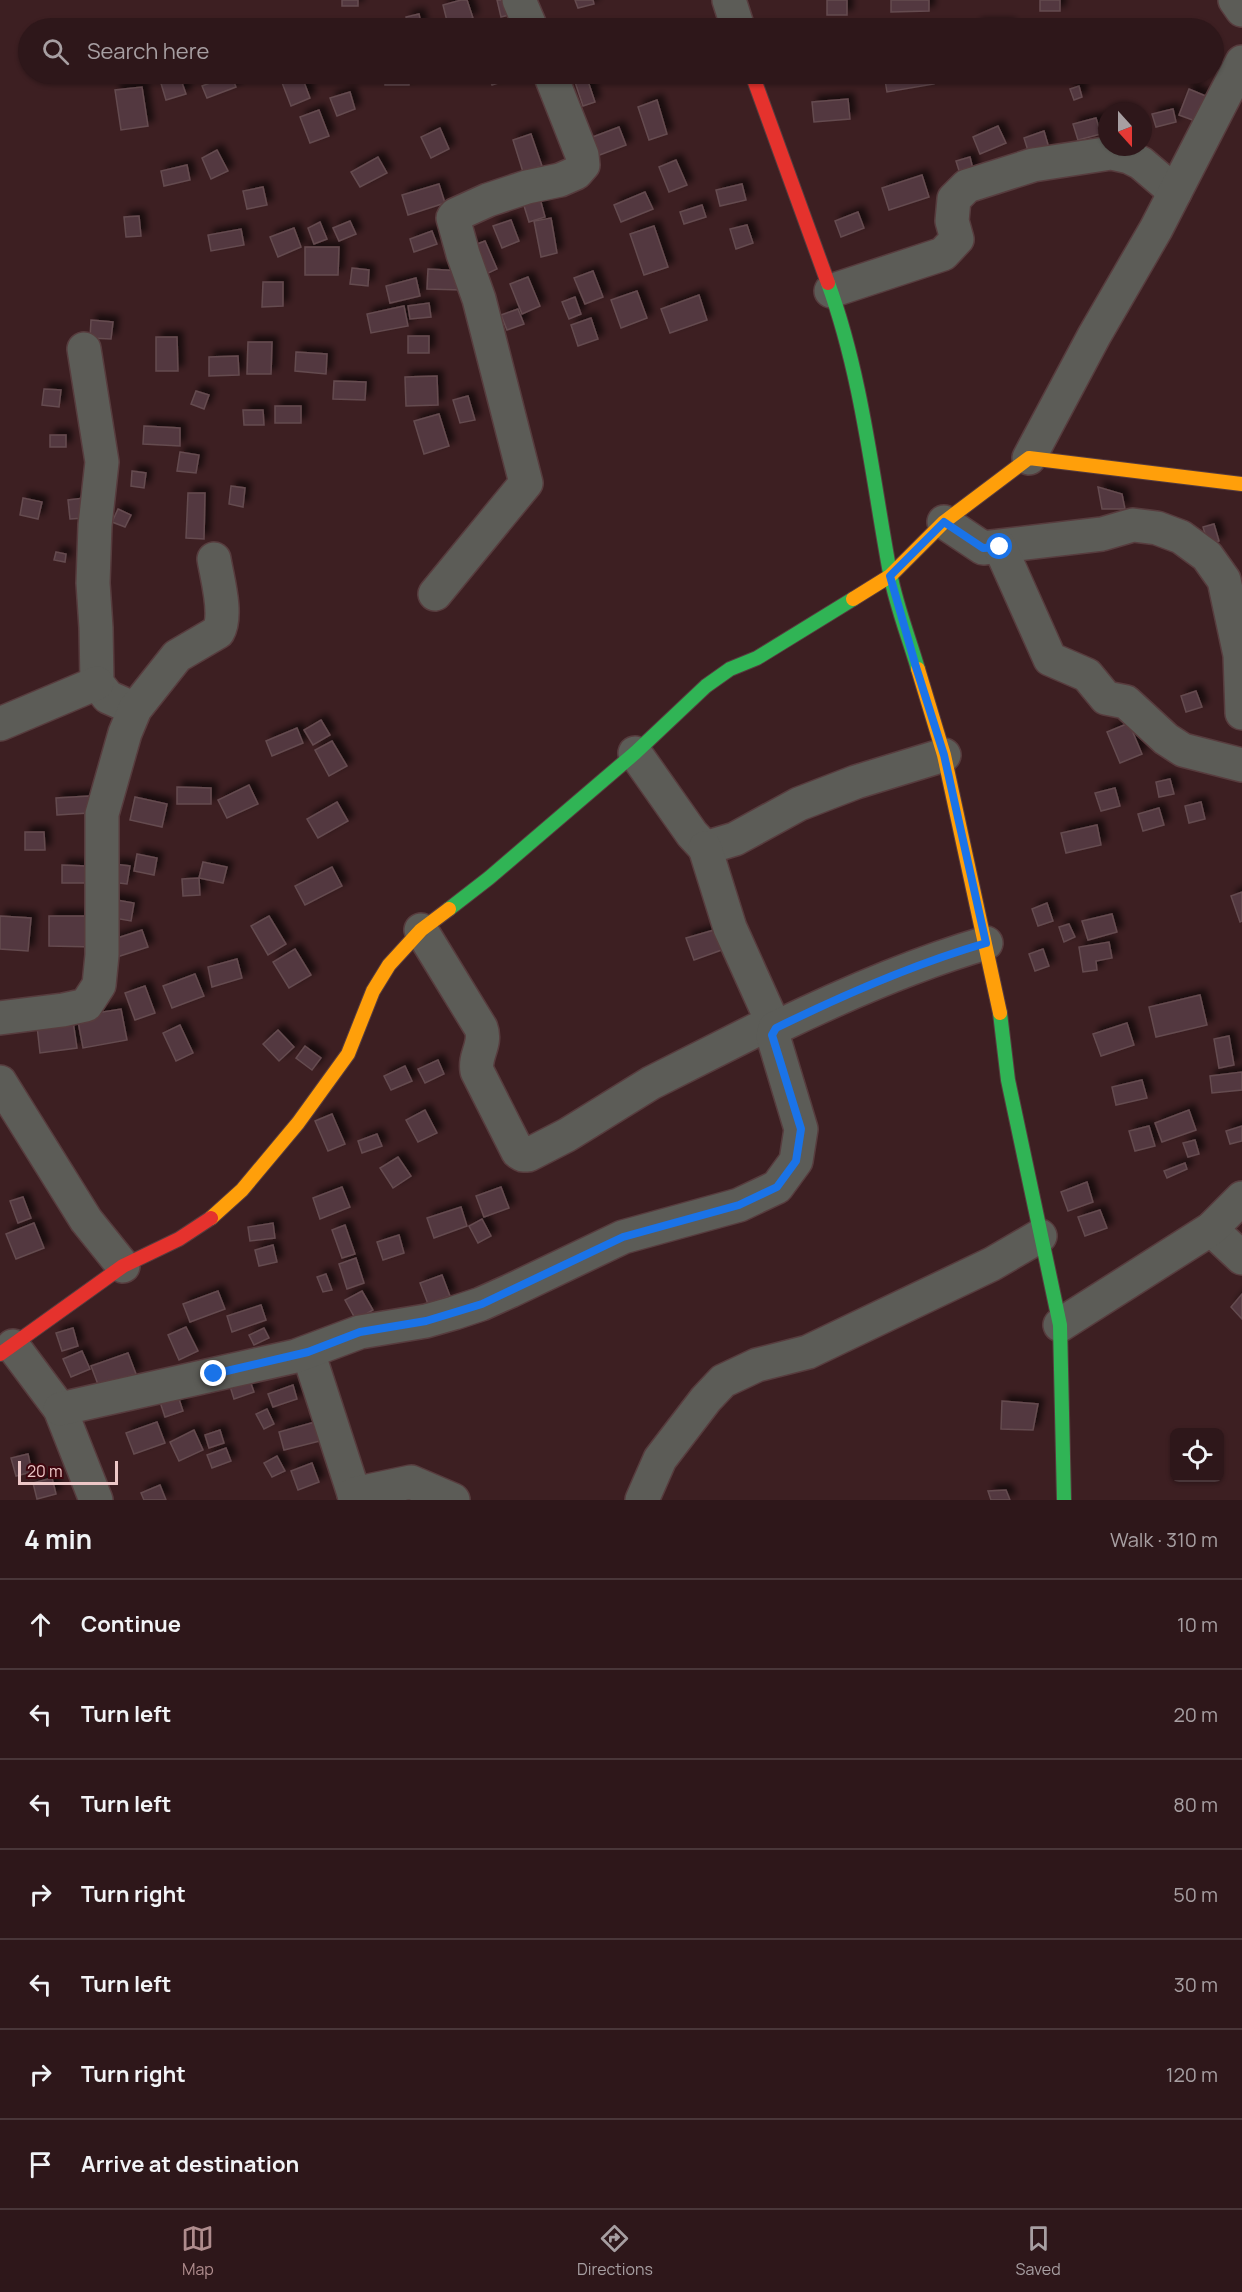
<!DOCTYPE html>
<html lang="en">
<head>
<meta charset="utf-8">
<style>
  body { margin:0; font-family:Manrope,sans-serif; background:#3a2427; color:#f1f3f6 }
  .controls { position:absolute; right:18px; bottom:18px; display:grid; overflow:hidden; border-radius:9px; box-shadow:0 2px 4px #0004 }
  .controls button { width:54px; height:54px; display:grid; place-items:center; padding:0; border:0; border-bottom:2px solid #493639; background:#2e171a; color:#f1f3f6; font:30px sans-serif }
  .compass { position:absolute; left:1098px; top:102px; width:54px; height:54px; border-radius:50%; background:#2e171a; box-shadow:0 2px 4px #0004; rotate:159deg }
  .scale { position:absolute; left:18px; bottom:15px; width:100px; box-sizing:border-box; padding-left:6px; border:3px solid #edc7c7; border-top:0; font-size:16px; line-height:21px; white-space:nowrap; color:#edc7c7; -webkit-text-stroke:4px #3e060e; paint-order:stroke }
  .stop { position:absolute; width:18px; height:18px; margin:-14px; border:4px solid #1a73e8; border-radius:50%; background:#fff }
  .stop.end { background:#1a73e8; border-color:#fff; box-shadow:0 2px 6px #0008 }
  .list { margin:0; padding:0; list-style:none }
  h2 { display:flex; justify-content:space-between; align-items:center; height:78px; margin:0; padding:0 24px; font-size:26px }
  h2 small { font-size:20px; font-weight:400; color:#a79fa2 }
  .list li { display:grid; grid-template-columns:39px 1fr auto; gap:18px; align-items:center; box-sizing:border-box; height:90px; padding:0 24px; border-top:2px solid #493639 }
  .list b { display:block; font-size:22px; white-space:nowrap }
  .list em { font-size:20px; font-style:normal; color:#a79fa2 }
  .icon { flex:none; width:33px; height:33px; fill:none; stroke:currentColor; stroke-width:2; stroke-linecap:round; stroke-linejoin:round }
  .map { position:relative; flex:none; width:1242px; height:1500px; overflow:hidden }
  .search { position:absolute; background:#2e171a; box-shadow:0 2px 4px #0004; left:18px; right:18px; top:18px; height:66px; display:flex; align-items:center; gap:15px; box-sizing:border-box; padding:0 21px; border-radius:33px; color:#a79fa2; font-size:22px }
  .sheet { height:708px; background:#2e171a }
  nav { display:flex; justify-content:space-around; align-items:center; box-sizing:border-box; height:84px; border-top:2px solid #493639; background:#2e171a; font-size:16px; color:#a79fa2 }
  nav a { display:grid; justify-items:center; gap:3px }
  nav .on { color:#af8c8d }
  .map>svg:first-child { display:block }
</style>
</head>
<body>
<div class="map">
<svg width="1242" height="1500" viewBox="0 0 1242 1500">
  <defs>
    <filter id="shadow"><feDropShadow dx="5.5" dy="-5.5" stdDeviation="3" flood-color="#0009"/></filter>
  </defs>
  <rect width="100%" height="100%" fill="#3d1f22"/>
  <!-- building -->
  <g fill="#52393f" stroke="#654b50" stroke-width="1.5" filter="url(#shadow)">
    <rect x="342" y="0" width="16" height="6"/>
    <polygon points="461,0 467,0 473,18 448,25 443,5"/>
    <polygon points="497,0 514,0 517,13 501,17"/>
    <polygon points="575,0 593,0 594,4 578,8"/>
    <rect x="827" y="0" width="20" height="15"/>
    <polygon points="891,0 929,0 929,11 891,12"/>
    <rect x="1040" y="0" width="20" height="11"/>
    <polygon points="419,14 422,28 409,28 406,17"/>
    <polygon points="976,25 1010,25 1009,28 976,28"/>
    <polygon points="105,74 134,74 135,76 106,80"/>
    <polygon points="179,74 186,94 166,100 160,80"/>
    <polygon points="301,74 310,98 291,106 281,80"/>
    <rect x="385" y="74" width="24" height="11"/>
    <polygon points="488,74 523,74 523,75 492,85"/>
    <polygon points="884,74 932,74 934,84 887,92"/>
    <polygon points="1170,74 1194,74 1194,81 1170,80"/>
    <polygon points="231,75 236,87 207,98 202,86"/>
    <polygon points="586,75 595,102 583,106 574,79"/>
    <polygon points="1079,86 1082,97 1074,100 1070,89"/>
    <polygon points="142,87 148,126 121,130 115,90"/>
    <polygon points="1189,89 1208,97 1198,122 1179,115"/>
    <polygon points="350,92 355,109 337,116 330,98"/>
    <polygon points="848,99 850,119 814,122 812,102"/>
    <polygon points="657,100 667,134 649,140 638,107"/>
    <polygon points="1173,109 1176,122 1156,127 1152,114"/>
    <polygon points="319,110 329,136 310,143 300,117"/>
    <polygon points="1096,118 1101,134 1078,140 1073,124"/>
    <polygon points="998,126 1006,143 980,154 973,137"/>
    <polygon points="619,127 626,145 597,156 590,138"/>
    <polygon points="440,128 449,149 431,158 421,137"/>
    <polygon points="1044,131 1049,148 1029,154 1024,138"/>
    <polygon points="531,134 542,166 523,172 513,140"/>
    <polygon points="217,150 228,171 211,179 202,158"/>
    <polygon points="378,157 387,173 360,187 351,172"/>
    <polygon points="970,157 974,173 961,177 956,161"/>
    <polygon points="676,160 687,185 669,192 659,167"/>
    <polygon points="187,165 190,180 164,186 161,171"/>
    <polygon points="922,175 929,197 889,210 882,188"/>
    <polygon points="439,184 445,203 408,215 402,195"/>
    <polygon points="742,184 746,200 720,206 716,190"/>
    <polygon points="263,187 267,205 247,209 243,191"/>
    <polygon points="538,191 545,217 529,222 521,196"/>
    <polygon points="645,192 653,209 621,222 614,205"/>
    <polygon points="702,205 706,217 684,224 680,212"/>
    <polygon points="858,212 864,228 841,237 835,221"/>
    <polygon points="139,216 141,236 126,237 124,217"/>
    <polygon points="551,218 557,253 541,257 534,221"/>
    <polygon points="511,220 519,241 502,248 493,226"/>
    <polygon points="350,221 356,234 339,241 333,228"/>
    <polygon points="320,222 327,239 314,244 308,228"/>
    <polygon points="747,225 753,243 736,249 730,229"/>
    <polygon points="654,226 668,267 644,275 630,234"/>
    <polygon points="294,228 301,247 278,257 270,237"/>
    <polygon points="241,229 244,245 211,251 208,235"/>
    <polygon points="432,231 437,244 414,252 410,239"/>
    <polygon points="485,241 497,269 482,276 469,247"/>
    <polygon points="305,247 339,247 338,275 305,275"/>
    <polygon points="352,268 369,270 368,286 350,284"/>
    <polygon points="428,269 463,271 462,290 427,289"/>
    <polygon points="593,271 603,297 585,304 574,278"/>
    <polygon points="528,277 540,306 522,314 510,284"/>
    <polygon points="416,278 420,296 390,303 386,286"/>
    <polygon points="263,282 283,282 283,306 262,307"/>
    <polygon points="637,291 647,318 621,328 611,300"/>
    <polygon points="699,295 707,320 670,333 661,309"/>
    <polygon points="575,297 581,314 569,319 562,302"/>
    <polygon points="429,303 431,317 410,319 408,306"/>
    <polygon points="404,306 408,326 371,333 367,314"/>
    <polygon points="518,309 524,324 507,330 501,315"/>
    <polygon points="591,318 598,339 578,346 571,325"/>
    <polygon points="91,320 113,322 111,339 90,338"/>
    <rect x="408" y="336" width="21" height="17"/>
    <polygon points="156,337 177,337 178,371 156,371"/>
    <polygon points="248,342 272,342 271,374 247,374"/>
    <polygon points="296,352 327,354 326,374 295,371"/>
    <polygon points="238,356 239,375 209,376 209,357"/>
    <polygon points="437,376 438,405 406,406 405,377"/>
    <polygon points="334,381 366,382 365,400 333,399"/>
    <polygon points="44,389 61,390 59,407 42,405"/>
    <polygon points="196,391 209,395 204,409 191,404"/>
    <polygon points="468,396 475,420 460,423 453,400"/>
    <rect x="275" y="406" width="26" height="17"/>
    <polygon points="243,410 263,410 264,425 244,425"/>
    <polygon points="439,414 449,446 424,454 414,421"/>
    <polygon points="144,426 180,428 180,446 143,444"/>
    <rect x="50" y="435" width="16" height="12"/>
    <polygon points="180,452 199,455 196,473 177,471"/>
    <polygon points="132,471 146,473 144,488 131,486"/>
    <polygon points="231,486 245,488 243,507 229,504"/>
    <polygon points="1098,487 1122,494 1125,509 1102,509"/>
    <polygon points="188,493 205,493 204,539 186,538"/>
    <polygon points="23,498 42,502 38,519 20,515"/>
    <polygon points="84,498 85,518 70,519 68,500"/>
    <polygon points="118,509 131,515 125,527 112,522"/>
    <polygon points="1214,524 1219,541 1208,544 1203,527"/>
    <polygon points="56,552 66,554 65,562 54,560"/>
    <polygon points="1196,691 1202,707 1186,712 1181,696"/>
    <polygon points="321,720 330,735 313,745 304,730"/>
    <polygon points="1129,723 1142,754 1120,763 1107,732"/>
    <polygon points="297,728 303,743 272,756 266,741"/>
    <polygon points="332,741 347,766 329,776 315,750"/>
    <polygon points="1170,779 1174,794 1159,797 1156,782"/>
    <polygon points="249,785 258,804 227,818 218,800"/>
    <polygon points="177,787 211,788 211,804 177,804"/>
    <polygon points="1115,788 1120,806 1101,811 1095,793"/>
    <polygon points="89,796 89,813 57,815 56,798"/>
    <polygon points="135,797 167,804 162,827 130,820"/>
    <polygon points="337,802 348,821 318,838 307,819"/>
    <polygon points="1201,802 1205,819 1189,823 1185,806"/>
    <polygon points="1159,808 1164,825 1143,831 1138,814"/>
    <polygon points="1097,825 1101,845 1066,853 1061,833"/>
    <polygon points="25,832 44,832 45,850 25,850"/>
    <polygon points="137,854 157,858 154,875 134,871"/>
    <polygon points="203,862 227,867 223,883 199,878"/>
    <polygon points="114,864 130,866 127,884 111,882"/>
    <polygon points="62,865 86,866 85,883 62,883"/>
    <polygon points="332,867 342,886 305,905 295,886"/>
    <polygon points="199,878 200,895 183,896 182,879"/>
    <polygon points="1242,892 1242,921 1240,922 1231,896"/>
    <polygon points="111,899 134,903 131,921 108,917"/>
    <polygon points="1047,903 1053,921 1038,926 1032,909"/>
    <polygon points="1112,914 1117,932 1088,940 1082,921"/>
    <polygon points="0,916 31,918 28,951 0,949"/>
    <polygon points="49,916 95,916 95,947 49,946"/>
    <polygon points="269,916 286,944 268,955 251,926"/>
    <polygon points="1069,924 1075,937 1064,942 1059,927"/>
    <polygon points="721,928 730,947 694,960 686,938"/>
    <polygon points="142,930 148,947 117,957 111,940"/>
    <polygon points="1109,942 1112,958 1096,961 1097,970 1083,972 1079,947"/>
    <polygon points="295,949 311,975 289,988 273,962"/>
    <polygon points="1043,949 1049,966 1035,971 1029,954"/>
    <polygon points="237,959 242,978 212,987 208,967"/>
    <polygon points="195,974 204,996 172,1008 163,986"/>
    <polygon points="145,986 155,1013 135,1020 125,993"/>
    <polygon points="1200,995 1207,1025 1156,1037 1149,1007"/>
    <polygon points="121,1009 127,1040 83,1048 77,1016"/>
    <polygon points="73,1021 77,1048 40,1053 37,1026"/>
    <polygon points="1127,1023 1134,1045 1101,1056 1093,1034"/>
    <polygon points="180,1025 193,1053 176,1061 163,1033"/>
    <polygon points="278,1030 294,1047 279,1061 263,1044"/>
    <polygon points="1229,1036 1234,1065 1219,1068 1214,1039"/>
    <polygon points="305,1046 321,1058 312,1070 296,1058"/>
    <polygon points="438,1060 444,1074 425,1083 418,1069"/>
    <polygon points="405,1066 412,1081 391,1090 384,1076"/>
    <polygon points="1242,1072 1242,1090 1212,1093 1210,1076"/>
    <polygon points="1142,1080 1147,1098 1116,1105 1112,1087"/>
    <polygon points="425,1110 437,1133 418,1142 406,1120"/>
    <polygon points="1189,1110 1196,1130 1162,1142 1155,1123"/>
    <polygon points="332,1114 345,1144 328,1151 315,1121"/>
    <polygon points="1149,1126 1155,1146 1135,1151 1129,1131"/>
    <polygon points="1242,1126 1242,1141 1230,1144 1226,1131"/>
    <polygon points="377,1134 382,1146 362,1153 358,1141"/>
    <polygon points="1195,1140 1199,1154 1188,1157 1183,1143"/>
    <polygon points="398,1157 411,1176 393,1188 380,1168"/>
    <polygon points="1185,1163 1187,1169 1167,1178 1164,1171"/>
    <polygon points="1087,1182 1093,1202 1068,1211 1061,1192"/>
    <polygon points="342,1187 350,1207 320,1219 313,1198"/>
    <polygon points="501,1187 509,1208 484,1217 476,1196"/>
    <polygon points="23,1197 31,1218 18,1223 10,1201"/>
    <polygon points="461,1207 467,1226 434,1238 427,1218"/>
    <polygon points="1100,1210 1107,1228 1085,1236 1078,1217"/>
    <polygon points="482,1219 491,1236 478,1243 469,1226"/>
    <polygon points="34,1223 44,1248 16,1259 6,1234"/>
    <polygon points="273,1223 275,1238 250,1241 248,1227"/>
    <polygon points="345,1225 355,1254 342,1258 332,1230"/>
    <polygon points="399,1235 404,1253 383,1260 377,1242"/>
    <polygon points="273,1245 277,1262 259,1266 255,1250"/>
    <polygon points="356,1258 364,1283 347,1289 339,1264"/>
    <polygon points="326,1274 332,1290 323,1292 317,1277"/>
    <polygon points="442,1275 450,1296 428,1304 420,1283"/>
    <polygon points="218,1291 225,1309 190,1322 183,1304"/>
    <polygon points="362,1291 373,1310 356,1320 345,1300"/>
    <polygon points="1242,1294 1242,1319 1231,1307"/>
    <polygon points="261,1305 266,1320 232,1332 227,1316"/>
    <polygon points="186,1327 198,1351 179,1360 168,1335"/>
    <polygon points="73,1328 78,1346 62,1351 56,1333"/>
    <polygon points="264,1328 269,1338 254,1345 249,1335"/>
    <polygon points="82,1351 90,1369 71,1377 63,1359"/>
    <polygon points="128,1353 136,1374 99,1387 91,1366"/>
    <polygon points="247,1372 254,1392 234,1399 228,1380"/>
    <polygon points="293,1385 297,1399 273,1407 268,1394"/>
    <polygon points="178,1396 183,1411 165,1417 160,1402"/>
    <polygon points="1002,1401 1038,1404 1033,1430 1001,1429"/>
    <polygon points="267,1409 274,1424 264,1429 256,1414"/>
    <polygon points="157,1422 165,1443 134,1454 126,1433"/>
    <polygon points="315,1422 320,1441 284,1450 279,1432"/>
    <polygon points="194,1430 203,1450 179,1461 170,1442"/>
    <polygon points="220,1430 224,1443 209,1448 205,1435"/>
    <polygon points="226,1448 231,1461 212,1468 207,1455"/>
    <polygon points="28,1454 32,1472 16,1476 11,1458"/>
    <polygon points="277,1456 285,1471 272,1477 264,1463"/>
    <polygon points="312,1463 319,1482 298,1490 291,1471"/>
    <polygon points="52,1478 56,1494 37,1499 33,1483"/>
    <polygon points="160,1485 166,1500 144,1500 141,1493"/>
    <polygon points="1006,1490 1010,1500 991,1500 988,1491"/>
  </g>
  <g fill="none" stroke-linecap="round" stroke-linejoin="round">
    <!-- street casing -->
    <g stroke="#573c3e" stroke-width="36">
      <g id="street">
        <polyline points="519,0 531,28"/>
        <polyline points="729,0 738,28"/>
        <polyline points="1235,0 1242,10"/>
        <polyline points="831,291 943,254 957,239 952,221 954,199 967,186 1033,165 1111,153 1129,157 1141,163 1175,192"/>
        <polyline points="84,349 102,462 95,525 93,583 96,628 97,683 108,697 135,709"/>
        <polyline points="1029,458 1094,336 1156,229 1242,62"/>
        <polyline points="944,522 983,548 1102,534 1133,525 1157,528 1181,537 1207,556 1224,580 1240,655 1242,713"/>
        <polyline points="1000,547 1050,659 1087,675 1106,698 1126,702 1166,739 1183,750 1242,765"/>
        <polyline points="435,594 526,483 479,299 463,254 453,218 455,215 488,200 527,187 560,180 576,173 583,165 582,155 550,74"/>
        <polyline points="0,724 97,683"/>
        <polyline points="635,753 692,834 705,848 735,839 799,804 856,782 944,755"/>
        <path d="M 421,930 L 481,1028 C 487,1044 474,1055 477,1071 L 518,1152 L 523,1155 L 528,1155 L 567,1135 L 651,1083 L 756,1030 L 775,1028 L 730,928 L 705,848"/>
        <path d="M 0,1018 L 63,1010 L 86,1005 L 99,985 L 102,955 L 102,814 L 125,733 L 135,709 L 177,656 L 218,632 C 228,615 217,578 214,559"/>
        <polyline points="0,1082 86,1220 123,1266"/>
        <polyline points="1211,1229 1242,1258"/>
        <polyline points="1060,1325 1211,1229 1242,1198"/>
        <polyline points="13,1346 60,1409 96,1500"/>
        <polyline points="308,1352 356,1500"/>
        <path d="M 60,1409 L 296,1356 L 360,1332 L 426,1321 L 454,1313 L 481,1304 L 510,1291 L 623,1237 L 739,1205 L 777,1187 L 796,1161 L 801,1129 L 773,1036 L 775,1028 C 843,995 914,964 986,943"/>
        <polyline points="354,1494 411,1482 453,1500"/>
        <polyline points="642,1500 660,1459 706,1399 723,1381 757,1365 808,1352 992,1264 1040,1236"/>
      </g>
    </g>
    <!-- fast casing -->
    <g stroke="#573c3e" stroke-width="16">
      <g id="fast">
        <path d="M 828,283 C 862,376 872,476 890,573 C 896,605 909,638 918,669"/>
        <polyline points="449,909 489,878 635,753 706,686 730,669 757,658 853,599"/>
        <polyline points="1000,1013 1008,1080 1060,1325 1064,1500"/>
      </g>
    </g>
    <!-- slow casing -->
    <g stroke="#573c3e" stroke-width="16">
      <g id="slow">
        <polyline points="853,599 890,576 944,522 1029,458 1242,484"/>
        <polyline points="918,669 944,755 1000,1013"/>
        <polyline points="211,1218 242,1190 298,1123 348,1054 373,991 389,965 421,930 449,909"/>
      </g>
    </g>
    <!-- jam casing -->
    <g stroke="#573c3e" stroke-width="16">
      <g id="jam">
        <polyline points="752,74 828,283"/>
        <polyline points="0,1354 123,1266 179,1239 211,1218"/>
      </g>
    </g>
    <!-- street -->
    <use href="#street" stroke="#5c5c57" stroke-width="33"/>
    <!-- fast -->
    <use href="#fast" stroke="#30b455" stroke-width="14"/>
    <!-- slow -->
    <use href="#slow" stroke="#ff9f0a" stroke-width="14"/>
    <!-- jam -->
    <use href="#jam" stroke="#e5322d" stroke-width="14"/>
  </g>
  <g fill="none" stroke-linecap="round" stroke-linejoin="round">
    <!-- route -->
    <path stroke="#1a73e8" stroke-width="8" d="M 214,1374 L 308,1352 L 360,1332 L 426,1321 L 482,1304 L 623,1237 L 739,1205 L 777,1187 L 796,1161 L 801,1129 L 772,1035 L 776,1028 C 843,995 914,964 986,943 L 944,755 L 916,667 L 890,576 L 944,522 L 983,548 L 1000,547"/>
  </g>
</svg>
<div class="controls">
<button><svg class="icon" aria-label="locate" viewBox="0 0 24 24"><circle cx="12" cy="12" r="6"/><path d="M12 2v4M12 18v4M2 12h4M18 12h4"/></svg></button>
</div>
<svg class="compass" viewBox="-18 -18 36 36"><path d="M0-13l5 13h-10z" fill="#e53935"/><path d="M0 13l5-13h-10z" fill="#a79fa2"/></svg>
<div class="scale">20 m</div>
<div class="stop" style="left:1000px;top:547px"></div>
<div class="stop end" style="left:214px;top:1374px"></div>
<div class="search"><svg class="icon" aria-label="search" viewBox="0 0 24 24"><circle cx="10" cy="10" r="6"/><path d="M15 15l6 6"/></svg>Search here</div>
</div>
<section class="sheet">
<h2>4 min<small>Walk · 310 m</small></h2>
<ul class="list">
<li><svg class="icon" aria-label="ahead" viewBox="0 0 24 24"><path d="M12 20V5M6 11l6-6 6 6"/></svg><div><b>Continue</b></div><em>10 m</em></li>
<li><svg class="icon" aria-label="left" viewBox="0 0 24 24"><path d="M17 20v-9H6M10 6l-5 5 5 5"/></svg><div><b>Turn left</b></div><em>20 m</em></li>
<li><svg class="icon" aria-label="left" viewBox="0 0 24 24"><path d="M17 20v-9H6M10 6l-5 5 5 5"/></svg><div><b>Turn left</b></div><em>80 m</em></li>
<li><svg class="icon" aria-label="right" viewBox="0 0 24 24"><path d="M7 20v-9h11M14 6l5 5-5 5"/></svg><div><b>Turn right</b></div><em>50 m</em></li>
<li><svg class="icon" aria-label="left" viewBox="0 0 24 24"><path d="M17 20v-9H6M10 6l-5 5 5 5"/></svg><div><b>Turn left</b></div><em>30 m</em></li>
<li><svg class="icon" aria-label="right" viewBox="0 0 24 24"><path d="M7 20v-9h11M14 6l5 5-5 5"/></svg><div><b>Turn right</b></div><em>120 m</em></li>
<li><svg class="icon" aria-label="arrive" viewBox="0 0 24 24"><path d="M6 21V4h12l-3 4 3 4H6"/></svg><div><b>Arrive at destination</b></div></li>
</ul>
</section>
<nav>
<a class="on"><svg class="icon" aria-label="map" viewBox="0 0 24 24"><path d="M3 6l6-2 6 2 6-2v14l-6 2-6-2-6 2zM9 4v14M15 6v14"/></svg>Map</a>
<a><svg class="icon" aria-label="directions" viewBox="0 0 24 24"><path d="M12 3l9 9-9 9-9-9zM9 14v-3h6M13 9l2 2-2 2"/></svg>Directions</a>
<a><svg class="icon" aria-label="saved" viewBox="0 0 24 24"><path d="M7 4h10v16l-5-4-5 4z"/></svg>Saved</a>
</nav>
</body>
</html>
